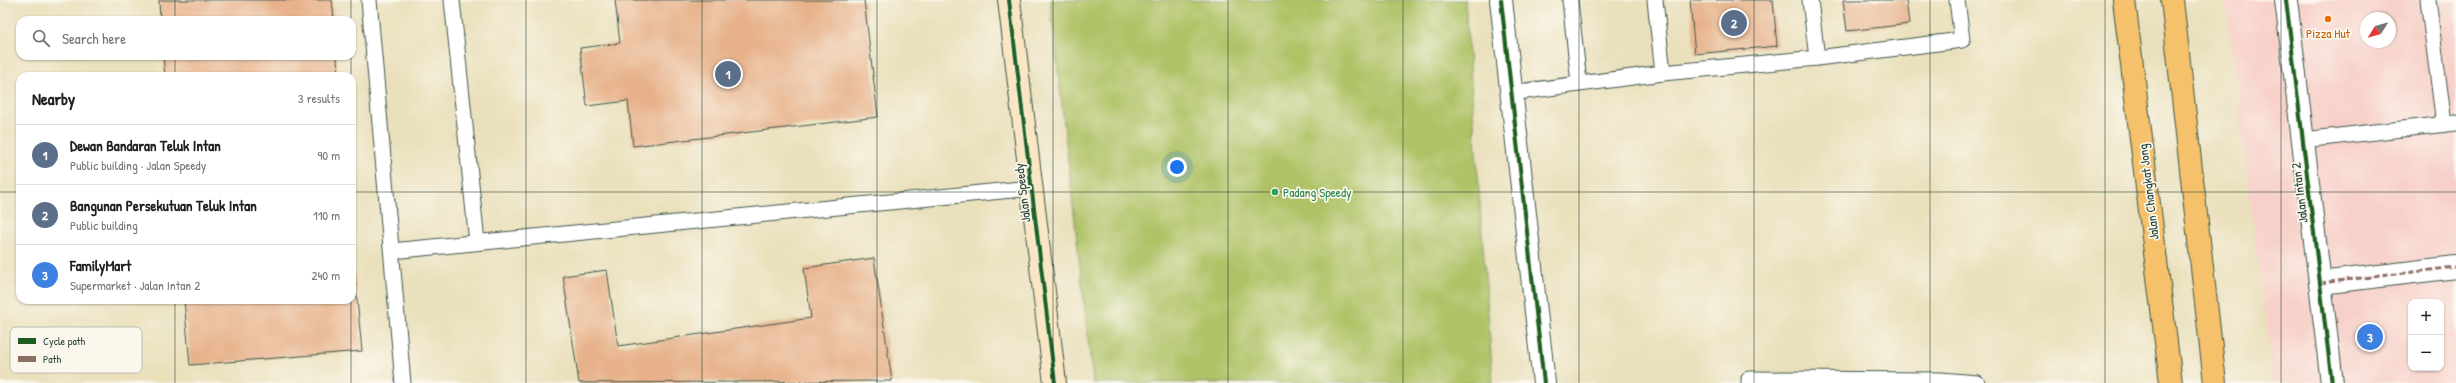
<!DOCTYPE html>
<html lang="en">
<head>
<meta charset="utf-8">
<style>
  body { margin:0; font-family:"Patrick Hand",sans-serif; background:#f6f6f6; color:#202124 }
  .controls { position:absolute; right:12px; bottom:12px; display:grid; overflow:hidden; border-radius:8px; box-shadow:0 1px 3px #0004 }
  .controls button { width:36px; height:36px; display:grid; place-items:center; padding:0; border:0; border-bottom:1px solid #e0e0e0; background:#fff; color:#202124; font:20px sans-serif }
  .compass { position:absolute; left:2360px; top:12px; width:36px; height:36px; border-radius:50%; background:#fff; box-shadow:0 1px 3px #0004; rotate:233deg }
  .you { position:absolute; left:1177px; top:167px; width:14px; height:14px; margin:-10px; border:3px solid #fff; border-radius:50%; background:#1a73e8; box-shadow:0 0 0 6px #1a73e833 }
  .badge { display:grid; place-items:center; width:26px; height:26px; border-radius:50%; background:#2563eb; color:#fff; font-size:13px; font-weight:700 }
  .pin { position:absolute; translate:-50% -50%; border:2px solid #fff; box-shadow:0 1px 4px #0006 }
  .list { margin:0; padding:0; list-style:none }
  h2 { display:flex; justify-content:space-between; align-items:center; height:52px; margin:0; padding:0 16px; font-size:17px }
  h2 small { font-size:13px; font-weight:400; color:#757577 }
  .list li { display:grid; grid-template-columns:26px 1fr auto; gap:12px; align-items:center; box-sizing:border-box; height:60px; padding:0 16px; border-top:1px solid #e0e0e0 }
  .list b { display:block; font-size:15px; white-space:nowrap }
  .list p { margin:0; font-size:13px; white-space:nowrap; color:#757577 }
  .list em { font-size:13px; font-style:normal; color:#757577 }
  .icon { flex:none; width:22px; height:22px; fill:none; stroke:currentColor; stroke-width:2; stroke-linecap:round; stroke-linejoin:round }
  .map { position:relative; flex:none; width:2456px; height:383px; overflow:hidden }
  .search { position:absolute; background:#fff; box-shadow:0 1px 3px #0004; left:16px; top:16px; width:340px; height:44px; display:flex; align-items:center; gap:10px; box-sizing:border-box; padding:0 14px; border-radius:12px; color:#757577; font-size:15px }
  .panel { position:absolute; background:#fff; box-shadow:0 1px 3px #0004; left:16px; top:72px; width:340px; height:232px; border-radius:12px }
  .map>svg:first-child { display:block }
</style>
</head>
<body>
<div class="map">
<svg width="2456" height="383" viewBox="0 0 2456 383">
  <rect width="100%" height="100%" fill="#fbf7ec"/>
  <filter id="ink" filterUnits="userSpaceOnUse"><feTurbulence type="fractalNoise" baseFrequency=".025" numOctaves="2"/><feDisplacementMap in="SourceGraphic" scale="8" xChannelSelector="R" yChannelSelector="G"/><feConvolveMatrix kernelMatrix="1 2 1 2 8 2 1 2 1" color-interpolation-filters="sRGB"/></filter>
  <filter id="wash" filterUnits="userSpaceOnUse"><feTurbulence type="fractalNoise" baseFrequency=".012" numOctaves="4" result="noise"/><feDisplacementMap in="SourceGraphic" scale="16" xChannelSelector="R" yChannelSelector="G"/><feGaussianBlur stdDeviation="0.9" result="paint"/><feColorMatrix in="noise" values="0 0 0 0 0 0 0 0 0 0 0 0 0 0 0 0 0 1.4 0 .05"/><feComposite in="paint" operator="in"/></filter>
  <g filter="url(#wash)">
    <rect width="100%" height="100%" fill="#eae0bc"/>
    <!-- built -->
    <path fill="#f7d0c9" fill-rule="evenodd" d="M 2226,0 L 2456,0 L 2456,383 L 2273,383 ZM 2366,18 L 2390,18 L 2390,42 L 2366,42 ZM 2411,302 L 2441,302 L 2441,368 L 2411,368 Z"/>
    <!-- green -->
    <polygon fill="#afc266" stroke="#67804d" points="1050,0 1465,0 1493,383 1093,383"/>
    <g id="blocks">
      <!-- building -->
      <g fill="#e7b28b">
        <polygon points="159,0 332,0 334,20 160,20"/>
        <polygon points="615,0 864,0 878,117 633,146 628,101 587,106 580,48 620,43"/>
        <polygon points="1690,0 1773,0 1777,46 1695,54"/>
        <polygon points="1843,0 1906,0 1909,24 1847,31"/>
        <polygon points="163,56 337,56 338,76 165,76"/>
        <polygon points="352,247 362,351 190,365 184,300 352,300"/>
        <polygon points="874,258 892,381 579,383 563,276 607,270 618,346 811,318 804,268"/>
      </g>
    </g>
  </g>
  <g filter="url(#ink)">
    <use href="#blocks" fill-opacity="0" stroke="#3d5548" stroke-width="1"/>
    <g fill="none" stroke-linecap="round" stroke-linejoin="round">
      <!-- lane casing -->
      <g stroke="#3d5548" stroke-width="17">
        <g id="lane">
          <polyline points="369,0 403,383"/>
          <polyline points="452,0 477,242"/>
          <polyline points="1570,0 1579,83"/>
          <polyline points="1655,0 1663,73"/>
          <polyline points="2428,0 2444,124"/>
          <polyline points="1817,58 1962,40 1957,0"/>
          <polyline points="1511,93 1663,73 1817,58 1810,0"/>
          <polyline points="2303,140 2456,123"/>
          <polyline points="392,251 1032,188"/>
          <polyline points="1749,383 1749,379 1941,380 1977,383"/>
        </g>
      </g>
      <!-- street casing -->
      <g stroke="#3d5548" stroke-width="24">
        <g id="street">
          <polyline points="1501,0 1544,383"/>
          <polyline points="2286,0 2332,383"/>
          <polyline points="2320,283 2456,267"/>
        </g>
      </g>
      <!-- secondary casing -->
      <g stroke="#3d5548" stroke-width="24">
        <polyline id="secondary" points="1009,0 1055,383"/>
      </g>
      <!-- highway casing -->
      <g stroke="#3d5548" stroke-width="24">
        <g id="highway">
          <polyline points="2124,0 2171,383"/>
          <polyline points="2172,0 2215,383"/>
        </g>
      </g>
      <!-- lane -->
      <use href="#lane" stroke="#fff" stroke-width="15"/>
      <!-- street -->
      <use href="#street" stroke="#fff" stroke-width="22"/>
      <!-- secondary -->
      <use href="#secondary" stroke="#fbe6c4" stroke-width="22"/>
      <!-- highway -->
      <use href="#highway" stroke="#f5c16b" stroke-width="22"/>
      <!-- quiet -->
      <polyline stroke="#8d6e63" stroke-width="3" stroke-dasharray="6 3" stroke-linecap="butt" points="2320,283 2456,267"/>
      <!-- cycleway casing -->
      <g stroke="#fbf7ec" stroke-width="6">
        <g id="cycleway">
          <polyline points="1009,0 1055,383"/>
          <polyline points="1501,0 1544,383"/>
          <polyline points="2286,0 2332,383"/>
        </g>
      </g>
      <!-- cycleway -->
      <use href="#cycleway" stroke="#1b5e20" stroke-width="4"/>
    </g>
  </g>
  <!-- grid -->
  <path fill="none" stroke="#1f3d34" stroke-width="1" stroke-opacity="0.55" d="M 175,0 L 175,20M 351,0 L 351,20M 526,0 L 526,383M 702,0 L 702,383M 877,0 L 877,383M 1053,0 L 1053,383M 1228,0 L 1228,383M 1403,0 L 1403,383M 1579,0 L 1579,383M 1754,0 L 1754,383M 1930,0 L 1930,383M 2105,0 L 2105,383M 2281,0 L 2281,383M 175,56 L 175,76M 351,56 L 351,76M 0,192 L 20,192M 352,192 L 2456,192M 175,300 L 175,383M 351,300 L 351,383"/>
  <!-- markers -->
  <circle fill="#e8710a" stroke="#fbf7ec" stroke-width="1.5" cx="2328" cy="19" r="4"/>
  <circle fill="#2e9e5b" stroke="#fbf7ec" stroke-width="1.5" cx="1275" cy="192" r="4"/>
  <g text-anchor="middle" stroke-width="3.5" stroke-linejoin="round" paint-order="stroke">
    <!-- food labels -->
    <g font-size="13" fill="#c56008" stroke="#fbf7ec">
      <text x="2328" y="38">Pizza Hut</text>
    </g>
    <!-- leisure labels -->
    <g font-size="13" fill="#27864d" stroke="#fbf7ec" text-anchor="start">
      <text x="1283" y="197">Padang Speedy</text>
    </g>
    <!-- street labels -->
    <g font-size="13" fill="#1f3d34" stroke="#fbf7ec">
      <text transform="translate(2148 192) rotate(-97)" y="5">Jalan Changkat Jong</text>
      <text transform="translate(1022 193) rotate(-97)" y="5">Jalan Speedy</text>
      <text transform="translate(2299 193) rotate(-97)" y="5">Jalan Intan 2</text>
    </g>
  </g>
  <!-- legend -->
  <rect x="10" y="327" width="132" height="46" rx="6" fill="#fbf7ec" stroke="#b9bfb5" stroke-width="1"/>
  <rect x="18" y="338" width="18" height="6" fill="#1b5e20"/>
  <rect x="18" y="356" width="18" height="6" fill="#8d6e63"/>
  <g font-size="11" fill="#1f3d34">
    <text x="43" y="345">Cycle path</text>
    <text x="43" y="363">Path</text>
  </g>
</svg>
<div class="controls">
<button>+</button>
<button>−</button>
</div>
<svg class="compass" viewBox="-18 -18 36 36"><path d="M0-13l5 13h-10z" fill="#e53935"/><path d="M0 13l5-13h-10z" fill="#757577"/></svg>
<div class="you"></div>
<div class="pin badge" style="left:728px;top:74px;background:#5c6f8a">1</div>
<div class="pin badge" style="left:1734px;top:23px;background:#5c6f8a">2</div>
<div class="pin badge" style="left:2370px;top:337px;background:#3f7fe0">3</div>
<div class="search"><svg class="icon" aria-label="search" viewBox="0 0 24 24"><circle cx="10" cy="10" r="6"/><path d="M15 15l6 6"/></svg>Search here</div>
<section class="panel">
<h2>Nearby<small>3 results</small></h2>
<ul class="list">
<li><span class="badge" style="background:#5c6f8a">1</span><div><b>Dewan Bandaran Teluk Intan</b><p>Public building · Jalan Speedy</p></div><em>90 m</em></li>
<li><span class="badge" style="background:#5c6f8a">2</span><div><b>Bangunan Persekutuan Teluk Intan</b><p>Public building</p></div><em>110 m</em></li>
<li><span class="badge" style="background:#3f7fe0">3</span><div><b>FamilyMart</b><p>Supermarket · Jalan Intan 2</p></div><em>240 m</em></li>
</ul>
</section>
</div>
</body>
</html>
